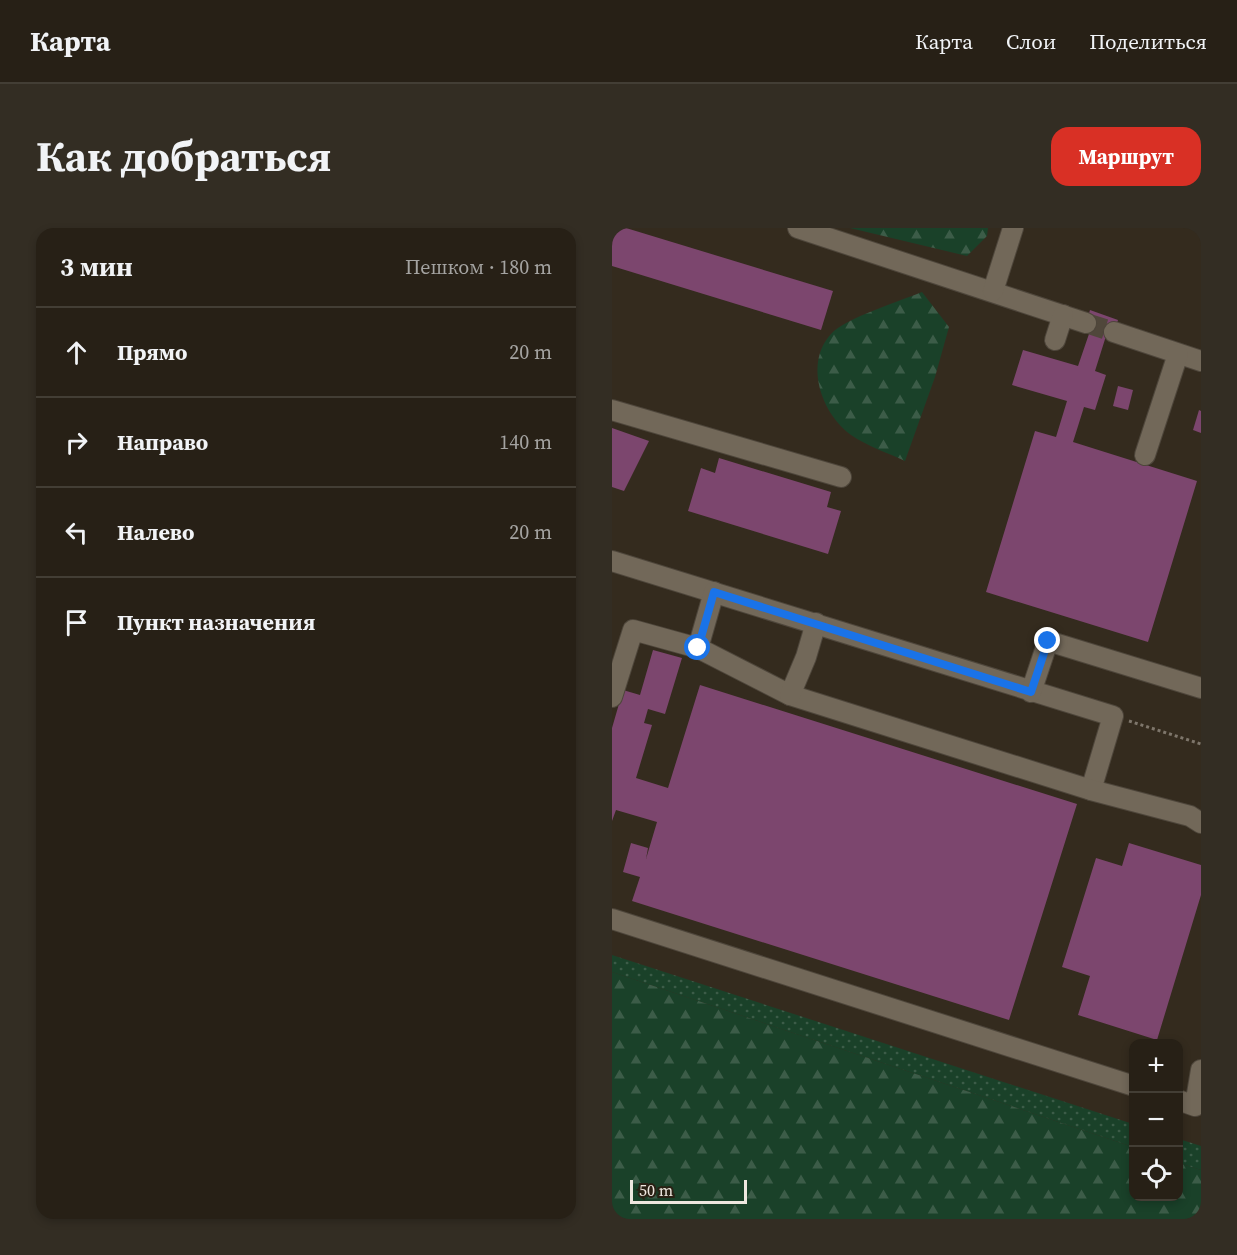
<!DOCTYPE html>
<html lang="ru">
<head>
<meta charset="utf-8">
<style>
  body { margin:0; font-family:"Source Serif 4",serif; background:#332d23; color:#f1f3f6 }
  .controls { position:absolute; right:18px; bottom:18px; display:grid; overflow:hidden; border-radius:12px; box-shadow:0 3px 9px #0003 }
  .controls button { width:54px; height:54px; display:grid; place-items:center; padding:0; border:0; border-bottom:2px solid #433e35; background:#272016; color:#f1f3f6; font:30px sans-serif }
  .scale { position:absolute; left:18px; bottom:15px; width:117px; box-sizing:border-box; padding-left:6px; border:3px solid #eee7df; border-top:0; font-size:16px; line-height:21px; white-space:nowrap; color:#eee7df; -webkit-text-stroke:4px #2a2114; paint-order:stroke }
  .stop { position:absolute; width:18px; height:18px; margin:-14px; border:4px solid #1a73e8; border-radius:50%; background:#fff }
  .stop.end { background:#1a73e8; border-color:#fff; box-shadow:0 2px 6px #0008 }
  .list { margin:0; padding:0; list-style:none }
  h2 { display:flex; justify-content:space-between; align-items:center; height:78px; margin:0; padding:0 24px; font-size:26px }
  h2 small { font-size:20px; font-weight:400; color:#a4a3a1 }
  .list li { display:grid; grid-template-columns:39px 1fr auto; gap:18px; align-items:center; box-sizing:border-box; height:90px; padding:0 24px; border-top:2px solid #433e35 }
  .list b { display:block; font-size:22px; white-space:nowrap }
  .list em { font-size:20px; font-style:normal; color:#a4a3a1 }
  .icon { flex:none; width:33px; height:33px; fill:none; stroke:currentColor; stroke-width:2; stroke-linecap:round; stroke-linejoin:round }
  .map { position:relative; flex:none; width:589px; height:991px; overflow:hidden; border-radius:18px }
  header { display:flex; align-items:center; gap:36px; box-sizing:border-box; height:84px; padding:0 30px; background:#272016; border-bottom:2px solid #433e35 }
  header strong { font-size:28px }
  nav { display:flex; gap:33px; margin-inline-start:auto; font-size:21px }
  .intro { display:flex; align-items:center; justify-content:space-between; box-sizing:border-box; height:144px; padding:0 36px }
  h1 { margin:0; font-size:42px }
  .button { padding:15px 27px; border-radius:18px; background:#d93025; color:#fff; font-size:21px; font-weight:700 }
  main { display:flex; gap:36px; padding:0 36px }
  aside { flex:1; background:#272016; border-radius:18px; box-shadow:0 3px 9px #0003 }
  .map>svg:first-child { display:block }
</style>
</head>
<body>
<header>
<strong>Карта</strong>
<nav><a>Карта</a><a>Слои</a><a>Поделиться</a></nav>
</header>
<div class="intro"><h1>Как добраться</h1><a class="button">Маршрут</a></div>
<main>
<aside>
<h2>3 мин<small>Пешком · 180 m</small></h2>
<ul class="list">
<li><svg class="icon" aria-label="ahead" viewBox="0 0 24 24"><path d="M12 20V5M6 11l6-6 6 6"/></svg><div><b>Прямо</b></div><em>20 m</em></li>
<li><svg class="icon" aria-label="right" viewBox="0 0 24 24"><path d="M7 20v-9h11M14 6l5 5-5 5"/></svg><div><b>Направо</b></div><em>140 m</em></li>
<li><svg class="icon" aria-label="left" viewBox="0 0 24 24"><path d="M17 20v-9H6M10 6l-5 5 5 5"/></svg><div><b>Налево</b></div><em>20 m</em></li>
<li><svg class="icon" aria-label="arrive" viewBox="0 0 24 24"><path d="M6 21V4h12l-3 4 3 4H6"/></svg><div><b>Пункт назначения</b></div></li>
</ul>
</aside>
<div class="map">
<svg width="589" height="991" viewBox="0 0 589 991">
  <defs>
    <pattern id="grass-dots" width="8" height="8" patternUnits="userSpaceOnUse" patternTransform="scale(1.5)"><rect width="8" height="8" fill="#1a4129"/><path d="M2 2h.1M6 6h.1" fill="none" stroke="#3c5c48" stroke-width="1.8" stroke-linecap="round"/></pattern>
    <pattern id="forest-firs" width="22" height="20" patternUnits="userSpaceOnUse" patternTransform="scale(1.5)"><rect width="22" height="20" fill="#1a4129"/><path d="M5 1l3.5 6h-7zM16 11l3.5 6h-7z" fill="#3c5c48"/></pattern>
  </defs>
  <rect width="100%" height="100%" fill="#342b1e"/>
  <!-- grass -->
  <g fill="url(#grass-dots)">
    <polygon points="0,727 521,896 521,919 0,744"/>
    <polygon points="567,911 589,918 589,942 567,935"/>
  </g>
  <!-- forest -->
  <g fill="url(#forest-firs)">
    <polygon points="238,0 376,0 375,8 355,28"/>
    <path d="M 310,64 L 337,99 L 323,149 L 293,233 C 276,225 255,218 239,207 C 209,185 192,135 219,106 C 233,90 289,73 310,64 Z"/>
    <polygon points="0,744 521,919 522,968 566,968 567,935 589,942 589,991 0,991"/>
  </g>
  <!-- building -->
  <g fill="#7c466e">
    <polygon points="0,0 14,0 221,63 209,102 0,38"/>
    <polygon points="478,82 506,92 500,110 494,108 483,143 494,147 483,182 472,179 461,214 585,253 536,414 374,364 423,203 444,209 455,173 400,157 411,122 466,138 478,103 472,101"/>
    <polygon points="506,158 521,162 516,182 501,178"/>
    <polygon points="587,182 589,183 589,205 581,202"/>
    <polygon points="0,200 37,213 12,263 0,259"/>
    <polygon points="107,230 219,264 215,279 229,283 216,326 76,283 89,240 103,245"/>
    <polygon points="41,422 70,430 53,486 36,481 32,495 40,497 24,550 56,560 88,457 465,576 397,792 20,673 28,649 11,644 19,615 36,620 34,631 45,594 4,582 0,593 0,500 11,462 28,467"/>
    <polygon points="517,615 589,637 589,667 545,812 466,787 478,748 450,739 484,630 510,638"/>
  </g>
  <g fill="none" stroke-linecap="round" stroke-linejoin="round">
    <!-- minor-tunnel -->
    <polyline stroke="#50473b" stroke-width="20" stroke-dasharray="20 10" stroke-linecap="butt" points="474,95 502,104"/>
    <!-- minor casing -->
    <g stroke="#4e463b" stroke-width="22">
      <g id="minor">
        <polyline points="186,0 474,95"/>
        <polyline points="381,63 401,0"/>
        <polyline points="502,104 589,133"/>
        <polyline points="443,112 451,87"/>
        <polyline points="0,182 229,249"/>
        <polyline points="533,227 566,126"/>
        <polyline points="0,333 501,488 479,562"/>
        <polyline points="102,364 86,420 178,467 479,562 578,588 589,595"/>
        <polyline points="419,464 436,413 589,460"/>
        <polyline points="178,467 194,429 204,395"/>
        <polyline points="0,469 21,402 86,420"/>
        <polyline points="0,691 522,858"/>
        <polyline points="566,872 583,878 589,842"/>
      </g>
    </g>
    <!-- path -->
    <polyline stroke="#7e766b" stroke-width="3" stroke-dasharray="3 3" stroke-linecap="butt" points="517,493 589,516"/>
    <!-- minor -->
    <use href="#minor" stroke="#726859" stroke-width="20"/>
  </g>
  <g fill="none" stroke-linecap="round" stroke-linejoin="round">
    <!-- route -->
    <polyline stroke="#1a73e8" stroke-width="8" points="86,420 102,364 419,464 436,413"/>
  </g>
</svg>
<div class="controls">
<button>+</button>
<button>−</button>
<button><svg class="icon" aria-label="locate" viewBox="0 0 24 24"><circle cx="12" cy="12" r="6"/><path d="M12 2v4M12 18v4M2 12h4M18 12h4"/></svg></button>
</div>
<div class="scale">50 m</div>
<div class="stop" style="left:86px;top:420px"></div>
<div class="stop end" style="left:436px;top:413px"></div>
</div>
</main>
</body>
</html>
